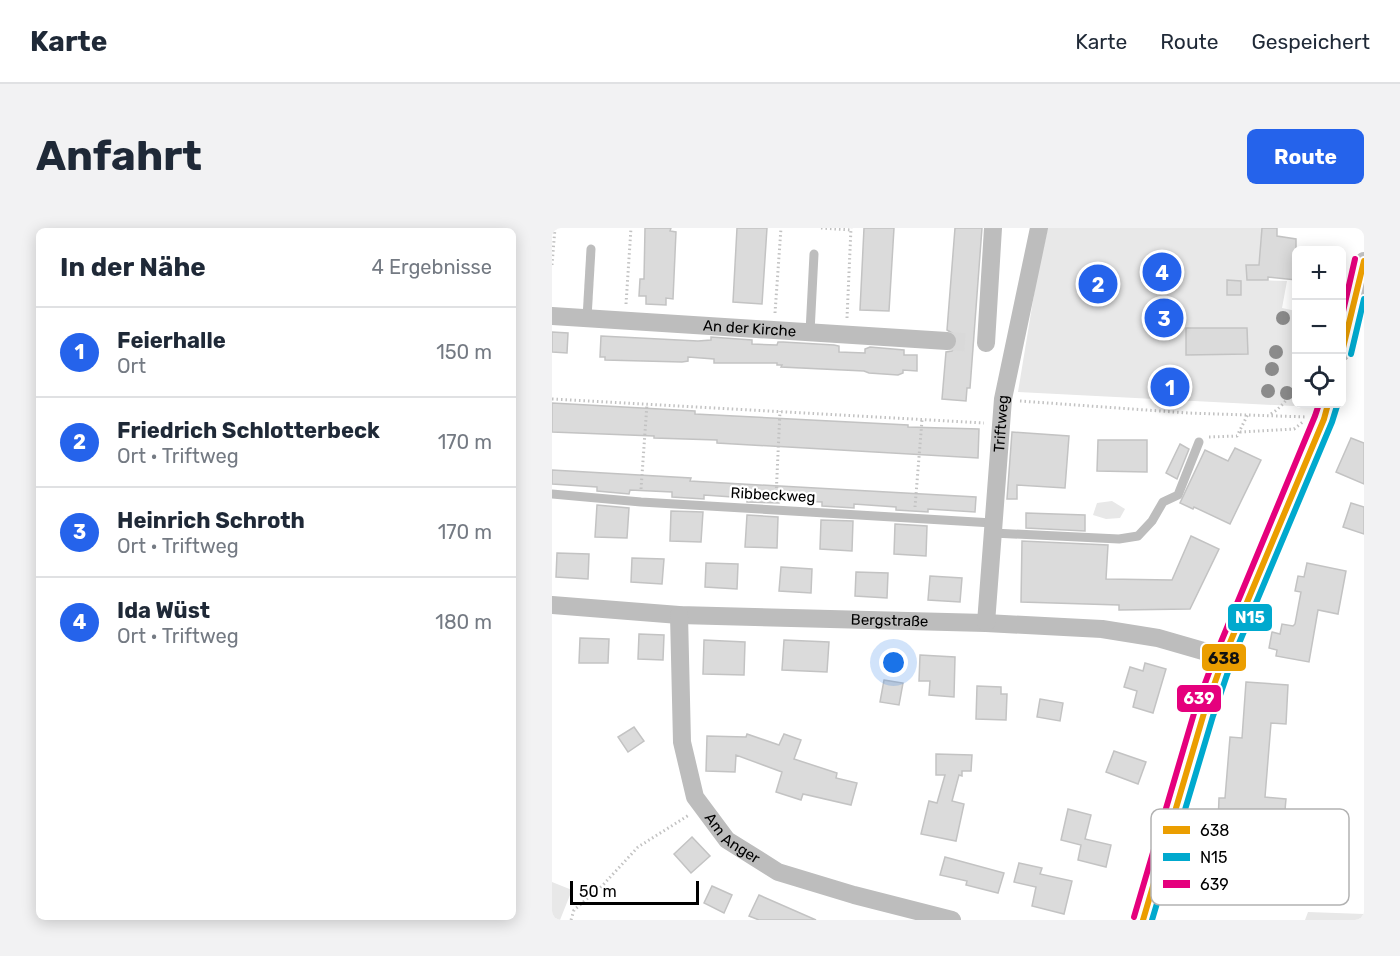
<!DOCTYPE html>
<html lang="de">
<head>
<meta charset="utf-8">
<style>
  body { margin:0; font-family:Rubik,sans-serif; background:#f2f2f3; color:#1f2937 }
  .controls { position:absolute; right:18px; top:18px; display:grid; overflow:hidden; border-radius:9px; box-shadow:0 3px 15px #0003 }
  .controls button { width:54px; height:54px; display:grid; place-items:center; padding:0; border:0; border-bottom:2px solid #e0e1e3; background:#fff; color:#1f2937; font:30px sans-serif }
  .scale { position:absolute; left:18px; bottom:15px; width:129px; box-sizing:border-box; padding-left:6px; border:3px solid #000; border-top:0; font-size:16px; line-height:21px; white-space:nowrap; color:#000; -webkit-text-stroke:4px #fff; paint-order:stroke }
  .you { position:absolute; left:342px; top:435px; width:21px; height:21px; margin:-15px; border:4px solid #fff; border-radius:50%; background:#1a73e8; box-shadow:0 0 0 9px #1a73e833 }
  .badge { display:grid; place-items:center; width:39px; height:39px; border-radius:50%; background:#2563eb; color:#fff; font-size:20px; font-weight:700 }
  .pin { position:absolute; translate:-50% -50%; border:3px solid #fff; box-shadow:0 2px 6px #0006 }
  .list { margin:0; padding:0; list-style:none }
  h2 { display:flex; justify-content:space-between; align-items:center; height:78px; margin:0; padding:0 24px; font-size:26px }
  h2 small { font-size:20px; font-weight:400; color:#747a83 }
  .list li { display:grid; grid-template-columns:39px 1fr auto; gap:18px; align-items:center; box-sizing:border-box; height:90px; padding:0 24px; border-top:2px solid #e0e1e3 }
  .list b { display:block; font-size:22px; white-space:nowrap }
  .list p { margin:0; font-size:20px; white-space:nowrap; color:#747a83 }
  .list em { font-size:20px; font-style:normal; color:#747a83 }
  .icon { flex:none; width:33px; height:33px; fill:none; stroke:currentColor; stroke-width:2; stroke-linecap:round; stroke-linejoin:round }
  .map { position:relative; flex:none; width:812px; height:692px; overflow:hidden; border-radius:9px }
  header { display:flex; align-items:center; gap:36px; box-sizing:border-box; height:84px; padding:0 30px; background:#fff; border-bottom:2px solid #e0e1e3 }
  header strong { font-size:28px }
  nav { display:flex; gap:33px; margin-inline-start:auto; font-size:21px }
  .intro { display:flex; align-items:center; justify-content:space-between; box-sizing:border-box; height:144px; padding:0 36px }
  h1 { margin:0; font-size:42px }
  .button { padding:15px 27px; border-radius:9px; background:#2563eb; color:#fff; font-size:21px; font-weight:700 }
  main { display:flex; gap:36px; padding:0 36px }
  aside { flex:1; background:#fff; border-radius:9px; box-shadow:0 3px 15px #0003 }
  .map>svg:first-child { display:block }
</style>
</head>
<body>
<header>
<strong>Karte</strong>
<nav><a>Karte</a><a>Route</a><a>Gespeichert</a></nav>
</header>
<div class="intro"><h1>Anfahrt</h1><a class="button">Route</a></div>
<main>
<aside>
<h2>In der Nähe<small>4 Ergebnisse</small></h2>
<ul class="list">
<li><span class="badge">1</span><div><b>Feierhalle</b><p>Ort</p></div><em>150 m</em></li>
<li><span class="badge">2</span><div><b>Friedrich Schlotterbeck</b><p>Ort · Triftweg</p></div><em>170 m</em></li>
<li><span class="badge">3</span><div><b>Heinrich Schroth</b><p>Ort · Triftweg</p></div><em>170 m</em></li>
<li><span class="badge">4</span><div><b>Ida Wüst</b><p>Ort · Triftweg</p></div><em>180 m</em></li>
</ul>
</aside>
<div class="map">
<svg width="812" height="692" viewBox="0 0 812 692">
  <rect width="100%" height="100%" fill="#fff"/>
  <!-- green -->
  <g fill="#e8e8e8">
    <polygon points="496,0 710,0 706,52 735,53 730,80 744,83 744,176 761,176 760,179 466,164 485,48"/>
    <polygon points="560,273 573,281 568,290 554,291 541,287 545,275"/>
    <polygon points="0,654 20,662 8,692 0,692"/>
    <polygon points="756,684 812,686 812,692 753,692"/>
  </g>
  <!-- building -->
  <g fill="#dbdbdb" stroke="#c3c3c3" stroke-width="1.5">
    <polygon points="93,0 119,0 118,3 124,4 121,71 114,70 114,77 94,76 94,68 87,68 88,51 92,51"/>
    <polygon points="185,0 215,0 210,76 181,74"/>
    <polygon points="312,0 342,0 337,83 308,82"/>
    <polygon points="403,0 430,0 418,160 415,160 414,173 390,171 394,124 400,123 406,114 405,108 395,102"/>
    <polygon points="710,0 725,0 725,8 744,11 744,52 716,49 716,52 695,52 694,37 707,37"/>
    <polygon points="675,52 689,53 689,67 675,67"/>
    <polygon points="634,100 695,100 696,126 634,127"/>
    <polygon points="0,104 16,105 15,125 0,124"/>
    <polygon points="49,108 146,113 159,112 159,109 200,112 200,116 225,117 226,114 231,114 282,117 287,118 287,124 313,125 313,121 318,119 352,122 352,127 365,127 365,143 351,142 351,145 346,147 317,145 312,143 229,139 230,137 225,137 225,135 162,135 162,131 136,129 136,133 130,134 53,132 53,129 48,129"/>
    <polygon points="609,150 627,150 627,168 609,167"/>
    <polygon points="0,175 143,183 143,186 356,197 356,199 427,201 426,230 165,215 165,212 102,210 102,208 0,204"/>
    <polygon points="460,204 517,208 513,260 465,257 465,271 455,271"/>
    <polygon points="799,210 812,215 812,256 784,244"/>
    <polygon points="546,212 595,212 595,244 545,243"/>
    <polygon points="628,216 637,221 625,251 614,245"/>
    <polygon points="683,220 709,232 678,296 642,279 641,281 628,275 653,222 676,233"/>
    <polygon points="0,242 139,250 138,253 424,269 423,284 376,281 376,284 344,282 344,279 302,276 302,280 270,278 270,274 227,272 227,275 195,274 195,270 152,267 152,271 120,269 120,264 78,262 77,266 45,263 45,259 0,256"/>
    <polygon points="799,275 812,279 812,306 791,299"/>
    <polygon points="45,277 77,280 75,310 43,309"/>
    <polygon points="119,283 151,284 149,314 118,313"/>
    <polygon points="474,285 533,287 533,303 474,300"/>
    <polygon points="195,287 226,289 225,320 193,319"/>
    <polygon points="269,292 301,293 300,323 268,321"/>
    <polygon points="343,296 375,298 374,328 342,326"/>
    <polygon points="639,308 667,321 638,381 567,382 567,377 469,374 470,313 556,317 554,351 620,352"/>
    <polygon points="5,325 37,326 36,351 4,349"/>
    <polygon points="80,330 112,331 110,356 79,354"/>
    <polygon points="154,335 186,336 185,361 153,359"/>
    <polygon points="755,335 794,343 786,386 766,382 757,434 724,428 725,422 717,420 720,404 728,406 730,396 741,398 743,396 749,364 743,363 746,348 752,349"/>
    <polygon points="229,339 260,341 259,365 227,363"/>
    <polygon points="304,344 336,345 335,370 303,368"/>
    <polygon points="378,348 410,350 408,374 376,372"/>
    <polygon points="87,406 112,407 111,432 86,431"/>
    <polygon points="28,410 57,411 56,435 27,435"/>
    <polygon points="152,412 193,414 192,447 151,446"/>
    <polygon points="232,412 277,414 275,444 230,442"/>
    <polygon points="368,427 403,429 402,469 377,467 378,453 367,453"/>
    <polygon points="593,435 614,441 601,485 581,479 585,463 572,459 578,439 591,443"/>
    <polygon points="332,452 351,455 347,477 328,474"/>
    <polygon points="694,454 736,457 734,496 719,495 713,569 734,571 729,626 735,626 734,666 704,664 709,598 666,596 667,570 673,570 678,509 690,510"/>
    <polygon points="425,458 449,459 449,466 455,466 454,492 424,491"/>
    <polygon points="488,471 511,475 508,493 485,489"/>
    <polygon points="82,499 92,513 76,524 66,509"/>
    <polygon points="195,506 227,517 232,506 249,512 242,531 285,545 284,550 305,555 299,577 251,566 249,572 224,564 230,544 184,527 183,544 154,543 155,508 194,509"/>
    <polygon points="562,523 594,534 586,556 554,544"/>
    <polygon points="384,526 420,527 419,543 410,543 410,548 407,547 400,573 412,576 404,613 369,606 377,573 385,575 393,547 384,547"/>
    <polygon points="516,581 539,587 533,611 559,617 554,639 526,632 529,617 509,612"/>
    <polygon points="140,609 158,628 139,645 122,626"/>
    <polygon points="393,629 452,645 446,665 414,657 415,653 388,647"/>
    <polygon points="467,635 490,640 488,646 520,653 512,686 480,678 484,659 462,654"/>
    <polygon points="160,658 180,667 172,685 152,675"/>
    <polygon points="207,667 264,692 207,692 197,688"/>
  </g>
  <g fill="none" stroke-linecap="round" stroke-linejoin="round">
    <!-- street-tunnel -->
    <polyline stroke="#d9d9d9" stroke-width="18" stroke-dasharray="18 9" stroke-linecap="butt" points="395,113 422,115"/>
    <!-- path -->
    <g stroke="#c2c2c2" stroke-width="3" stroke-dasharray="1.5 3" stroke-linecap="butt">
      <polyline points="269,0 299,2"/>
      <polyline points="0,37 3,0"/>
      <polyline points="74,76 79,0"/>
      <polyline points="223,85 229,0"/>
      <polyline points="295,90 299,0"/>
      <polyline points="744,101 744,116"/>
      <polyline points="0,171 432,195"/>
      <polyline points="468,173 636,185 755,189"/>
      <path d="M 719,186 C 732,177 739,168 744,152"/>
      <polyline points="688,204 742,201 752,193"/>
      <polyline points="657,209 685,208 696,186"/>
      <polyline points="89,261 95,176"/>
      <polyline points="224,269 228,183"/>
      <polyline points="363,279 370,192"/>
      <polyline points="19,692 22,682 50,658 86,619 137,587"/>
    </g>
    <!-- lane -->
    <g stroke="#bdbdbd" stroke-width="9">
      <polyline points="799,86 812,88"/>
      <polyline points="35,90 39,21"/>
      <polyline points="258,104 262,26"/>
      <polyline points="0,266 89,274 441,295"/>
      <polyline points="441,305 567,311 586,308 600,293 611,274 626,267 647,214"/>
    </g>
    <!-- street -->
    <g stroke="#bdbdbd" stroke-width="18">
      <path id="s1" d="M 0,88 L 395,113"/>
      <polyline points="434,115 441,0"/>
      <polyline points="790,124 812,33"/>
      <path id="s2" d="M 0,377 L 127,387 L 434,395 L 550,401 L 606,410 L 672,429"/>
      <path id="s3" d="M 127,387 L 130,514 L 143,569 L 175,612 L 226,644 L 302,667 L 400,692"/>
      <path id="s4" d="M 434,395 L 451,171 L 487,0"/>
      <polyline points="591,692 652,485 672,429 772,191 776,176"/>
    </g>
    <!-- bus-1 casing -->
    <g stroke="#fff" stroke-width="10">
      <g id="bus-1">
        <polyline points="790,124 812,33"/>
        <polyline points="591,692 652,485 672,429 772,191 776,176"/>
      </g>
    </g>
    <!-- bus-2 casing -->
    <g stroke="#fff" stroke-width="10">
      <g id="bus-2">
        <polyline points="799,126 812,71"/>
        <polyline points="600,692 661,488 680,432 780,194 785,178"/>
      </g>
    </g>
    <!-- bus-3 casing -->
    <g stroke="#fff" stroke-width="10">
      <g id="bus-3">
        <polyline points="790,88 803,31"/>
        <polyline points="582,689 643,482 664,426 763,188 767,176"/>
      </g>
    </g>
    <!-- bus-1 -->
    <use href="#bus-1" stroke="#eb9e00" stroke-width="6"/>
    <!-- bus-2 -->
    <use href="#bus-2" stroke="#00a9ce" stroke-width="6"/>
    <!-- bus-3 -->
    <use href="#bus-3" stroke="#e5007d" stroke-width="6"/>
  </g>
  <!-- trees -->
  <g fill="#8b8b8b">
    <circle cx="731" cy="90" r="7"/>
    <circle cx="724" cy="124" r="7"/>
    <circle cx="720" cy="141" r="7"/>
    <circle cx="716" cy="163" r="7"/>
    <circle cx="735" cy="165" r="7"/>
  </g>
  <g text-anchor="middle" stroke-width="4.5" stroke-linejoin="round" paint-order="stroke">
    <!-- street labels -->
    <g font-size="15" fill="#000" stroke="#fff">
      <text dy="5" stroke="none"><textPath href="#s1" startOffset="198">An der Kirche</textPath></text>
      <text dy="5" stroke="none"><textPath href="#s4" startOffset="200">Triftweg</textPath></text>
      <text transform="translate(221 267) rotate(3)" y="5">Ribbeckweg</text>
      <text dy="5" stroke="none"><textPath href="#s2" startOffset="338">Bergstraße</textPath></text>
      <text dy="5" stroke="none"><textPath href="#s3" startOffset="240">Am Anger</textPath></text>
    </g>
  </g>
  <!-- legend -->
  <rect x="599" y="581" width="198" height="96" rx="9" fill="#fff" stroke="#b2b2b2" stroke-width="1.5"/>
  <rect x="611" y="598" width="27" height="8" fill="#eb9e00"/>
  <rect x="611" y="625" width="27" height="8" fill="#00a9ce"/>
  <rect x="611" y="652" width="27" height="8" fill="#e5007d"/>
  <g font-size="16" fill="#000">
    <text x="648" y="608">638</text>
    <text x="648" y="635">N15</text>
    <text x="648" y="662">639</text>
  </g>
  <g stroke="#fff" stroke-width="2">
    <rect x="675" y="375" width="46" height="29" rx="6" fill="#00a9ce"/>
    <rect x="649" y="415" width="46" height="29" rx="6" fill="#eb9e00"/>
    <rect x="624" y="456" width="46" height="29" rx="6" fill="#e5007d"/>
  </g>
  <g font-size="16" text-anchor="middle" font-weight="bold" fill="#fff">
    <text x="698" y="395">N15</text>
    <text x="647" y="476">639</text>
  </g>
  <g font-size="16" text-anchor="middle" font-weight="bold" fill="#111">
    <text x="672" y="436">638</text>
  </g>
</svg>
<div class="controls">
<button>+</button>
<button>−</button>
<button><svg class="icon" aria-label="locate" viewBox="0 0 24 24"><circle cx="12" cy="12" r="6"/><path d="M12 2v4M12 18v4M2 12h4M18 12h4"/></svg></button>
</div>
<div class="scale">50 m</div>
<div class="you"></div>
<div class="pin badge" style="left:618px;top:159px">1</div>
<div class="pin badge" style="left:546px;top:56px">2</div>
<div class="pin badge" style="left:612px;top:90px">3</div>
<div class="pin badge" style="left:610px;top:44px">4</div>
</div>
</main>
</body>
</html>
